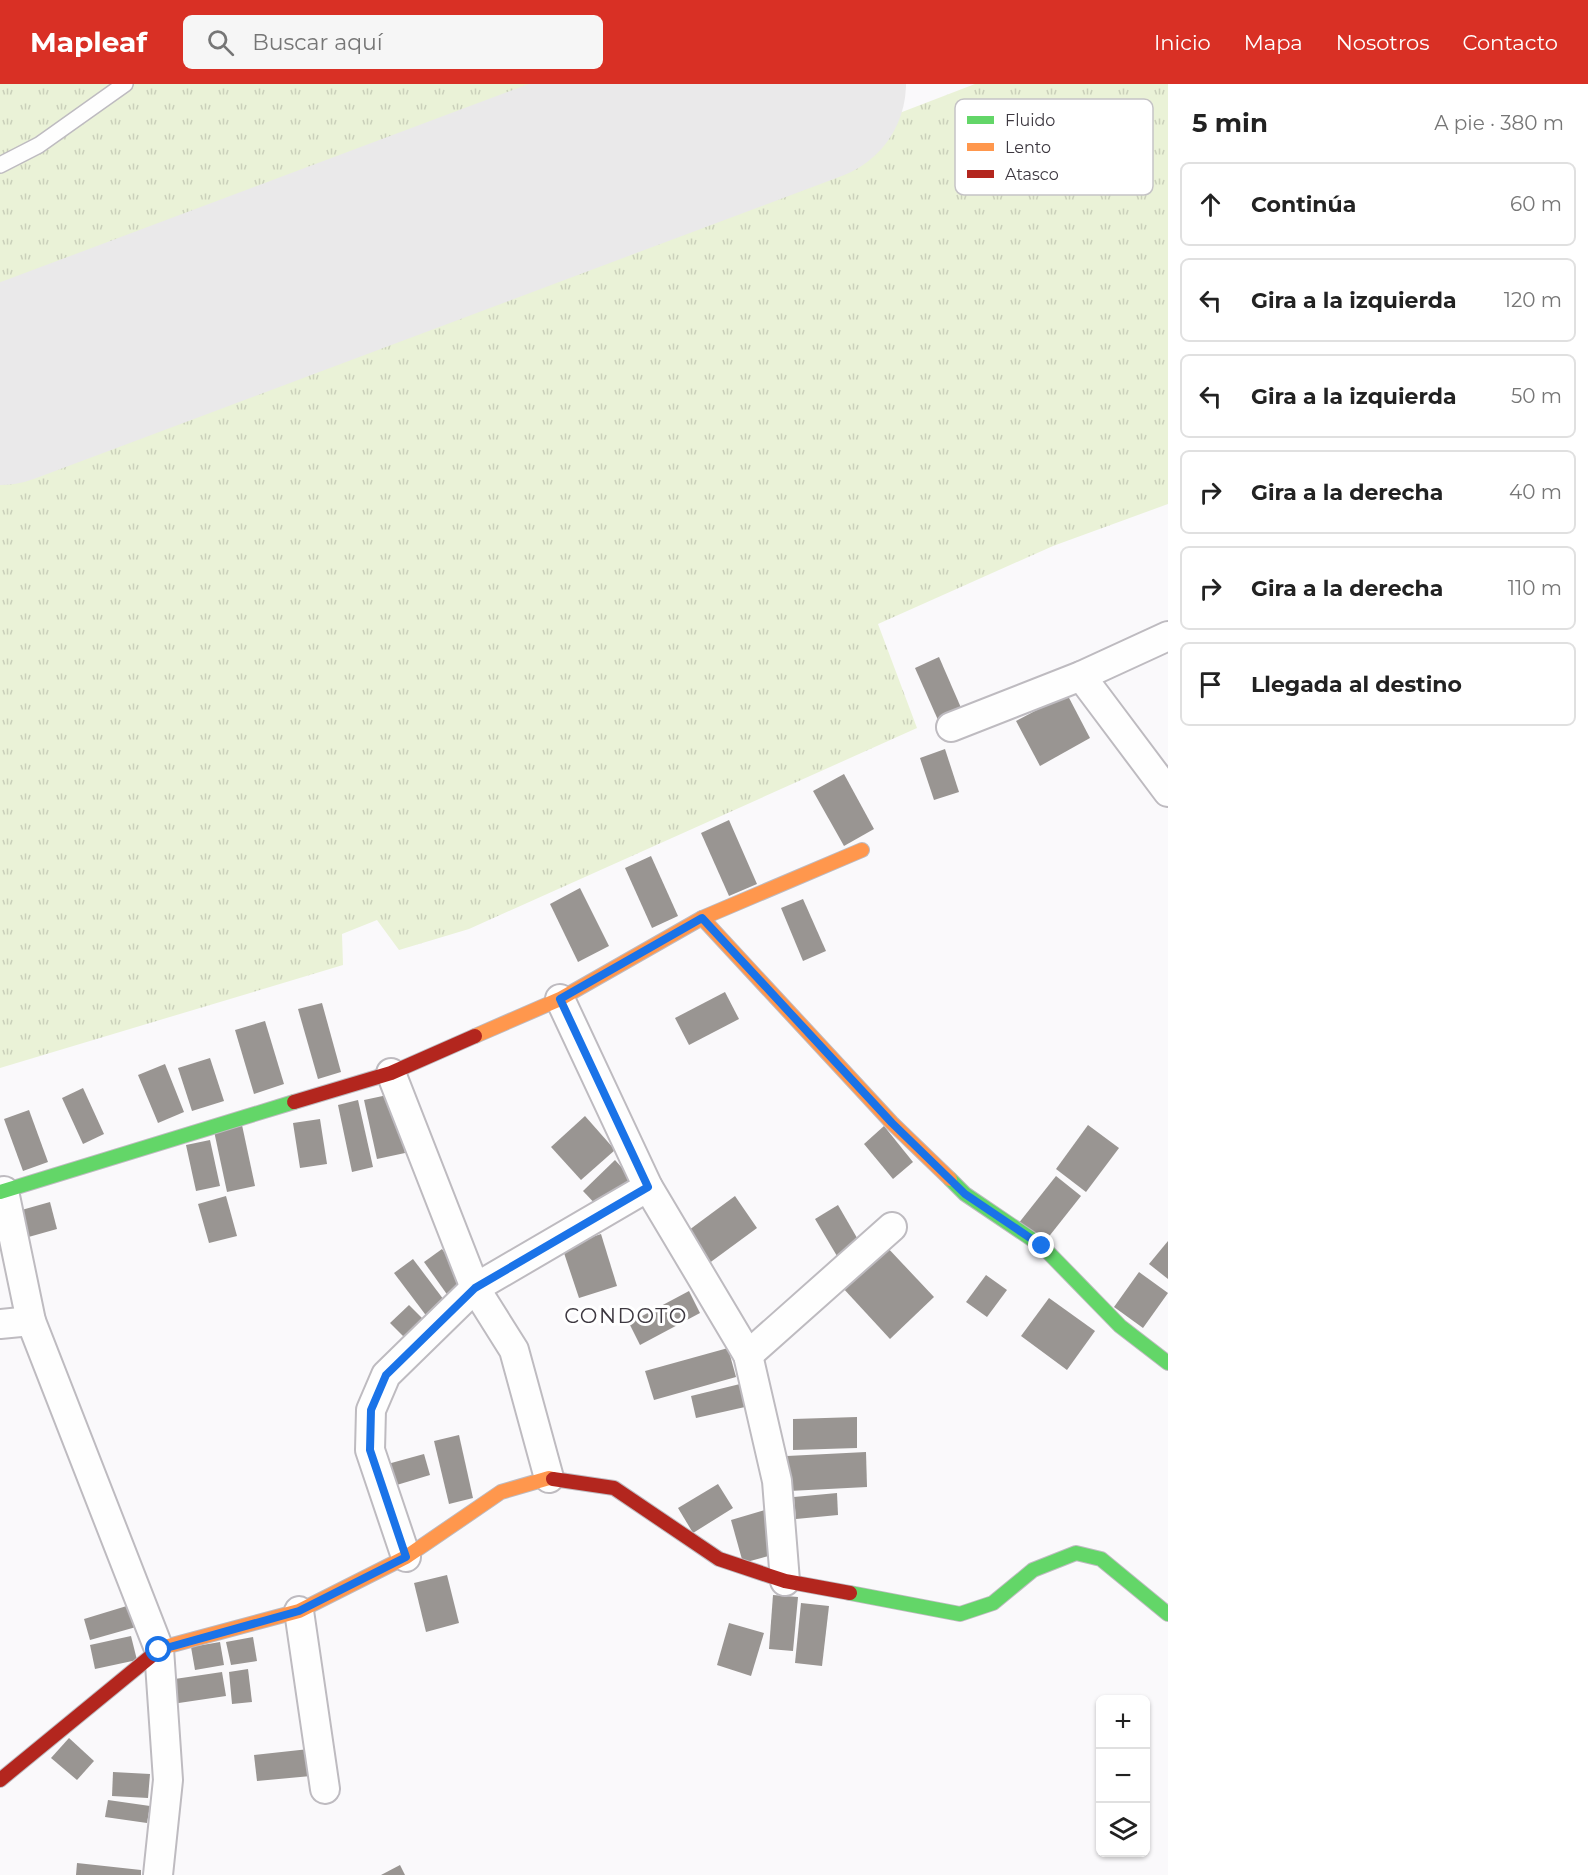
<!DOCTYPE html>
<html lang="es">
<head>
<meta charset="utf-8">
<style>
  body { margin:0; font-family:Montserrat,sans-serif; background:#f6f6f6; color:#222 }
  .controls { position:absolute; right:18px; bottom:18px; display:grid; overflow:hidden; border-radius:9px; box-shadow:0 2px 4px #0004 }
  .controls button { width:54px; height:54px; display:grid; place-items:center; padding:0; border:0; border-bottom:2px solid #e0e0e0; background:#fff; color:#222; font:30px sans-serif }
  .stop { position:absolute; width:18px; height:18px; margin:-14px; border:4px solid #1a73e8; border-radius:50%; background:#fff }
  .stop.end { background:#1a73e8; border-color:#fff; box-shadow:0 2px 6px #0008 }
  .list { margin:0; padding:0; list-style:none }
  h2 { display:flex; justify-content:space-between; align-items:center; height:78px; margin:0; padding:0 24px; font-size:26px }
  h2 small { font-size:20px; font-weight:400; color:#767676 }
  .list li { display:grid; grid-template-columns:39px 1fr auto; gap:18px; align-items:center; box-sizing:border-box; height:84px; margin:0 12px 12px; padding:0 12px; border:2px solid #e0e0e0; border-radius:9px }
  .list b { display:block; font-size:22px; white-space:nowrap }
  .list em { font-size:20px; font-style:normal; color:#767676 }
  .icon { flex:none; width:33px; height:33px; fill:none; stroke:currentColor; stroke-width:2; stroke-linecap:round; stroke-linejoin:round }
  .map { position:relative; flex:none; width:1168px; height:1791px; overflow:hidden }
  header { display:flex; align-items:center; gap:36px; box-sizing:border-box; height:84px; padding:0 30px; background:#d93025; color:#fff }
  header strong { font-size:28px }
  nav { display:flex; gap:33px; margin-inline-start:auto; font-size:21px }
  .search { width:420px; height:54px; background:#f6f6f6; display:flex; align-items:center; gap:15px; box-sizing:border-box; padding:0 21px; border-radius:9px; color:#767676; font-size:22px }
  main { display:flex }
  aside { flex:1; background:#fff }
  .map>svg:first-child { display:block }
</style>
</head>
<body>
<header>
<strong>Mapleaf</strong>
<div class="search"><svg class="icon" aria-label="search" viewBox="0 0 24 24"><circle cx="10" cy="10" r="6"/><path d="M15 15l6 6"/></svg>Buscar aquí</div>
<nav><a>Inicio</a><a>Mapa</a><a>Nosotros</a><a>Contacto</a></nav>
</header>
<main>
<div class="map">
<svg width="1168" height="1791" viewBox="0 0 1168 1791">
  <defs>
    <pattern id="grass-tufts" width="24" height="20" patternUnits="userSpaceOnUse" patternTransform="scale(1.5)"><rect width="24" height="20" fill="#eaf2d7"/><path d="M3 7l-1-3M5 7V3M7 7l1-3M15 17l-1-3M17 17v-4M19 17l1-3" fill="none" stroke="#cad0ba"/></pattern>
  </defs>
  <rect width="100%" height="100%" fill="#faf9fb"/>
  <!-- grass -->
  <g fill="url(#grass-tufts)">
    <polygon points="0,0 549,0 0,209"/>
    <polygon points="975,0 1168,0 1168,420 1053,462 878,540 917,644 469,845 399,866 377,836 342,850 343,881 0,984 0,374"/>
  </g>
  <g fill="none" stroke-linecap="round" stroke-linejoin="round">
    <!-- runway -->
    <polyline stroke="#eae9ea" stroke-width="196" points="0,303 808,0"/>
  </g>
  <!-- building -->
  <g fill="#999592">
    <polygon points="939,573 962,626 938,636 915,584"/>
    <polygon points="1067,610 1090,654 1040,682 1016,637"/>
    <polygon points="945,665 959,708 934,716 920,674"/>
    <polygon points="844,690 874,745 844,762 813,707"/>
    <polygon points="729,736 757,800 729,812 701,749"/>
    <polygon points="651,772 678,832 652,844 625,784"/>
    <polygon points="580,804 609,862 578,878 550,820"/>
    <polygon points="803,815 826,867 803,877 781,824"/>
    <polygon points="725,908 739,935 689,961 675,934"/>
    <polygon points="322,919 341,988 318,995 298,925"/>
    <polygon points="265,937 284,1000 254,1010 235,946"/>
    <polygon points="210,974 224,1017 192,1027 178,984"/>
    <polygon points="165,980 184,1028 158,1039 138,991"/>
    <polygon points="83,1004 104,1050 83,1060 62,1014"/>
    <polygon points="392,1010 405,1069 377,1075 364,1016"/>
    <polygon points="358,1016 373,1083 352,1088 338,1021"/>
    <polygon points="29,1026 48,1078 23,1087 4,1035"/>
    <polygon points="585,1032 615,1066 581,1096 551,1063"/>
    <polygon points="320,1035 327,1080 300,1084 293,1039"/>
    <polygon points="242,1041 255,1102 227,1108 214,1047"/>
    <polygon points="1088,1041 1119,1064 1086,1108 1056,1085"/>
    <polygon points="884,1042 913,1078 893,1095 864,1060"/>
    <polygon points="210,1056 220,1102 196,1107 186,1061"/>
    <polygon points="615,1076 633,1096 601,1126 583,1107"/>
    <polygon points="1056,1092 1081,1112 1043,1160 1018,1140"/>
    <polygon points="226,1112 237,1152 209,1159 198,1120"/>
    <polygon points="735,1112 757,1144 708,1180 685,1149"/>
    <polygon points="50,1118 57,1145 25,1154 18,1127"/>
    <polygon points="838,1121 860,1159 837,1172 815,1135"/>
    <polygon points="601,1150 617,1202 579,1214 562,1163"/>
    <polygon points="1168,1157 1168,1195 1149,1180"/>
    <polygon points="885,1161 934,1213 890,1255 842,1203"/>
    <polygon points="442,1165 469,1203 451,1216 424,1178"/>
    <polygon points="413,1175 450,1224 431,1238 394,1189"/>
    <polygon points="1139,1188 1168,1209 1143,1244 1114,1223"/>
    <polygon points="986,1191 1007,1206 987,1233 966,1218"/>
    <polygon points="689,1207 700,1229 640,1261 629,1239"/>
    <polygon points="1049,1214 1095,1247 1067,1286 1021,1252"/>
    <polygon points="409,1221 427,1239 408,1257 390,1239"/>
    <polygon points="728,1264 736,1293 654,1316 645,1287"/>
    <polygon points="740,1300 745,1323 696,1334 691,1312"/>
    <polygon points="857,1333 857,1364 793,1366 793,1335"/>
    <polygon points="459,1351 473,1414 449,1420 434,1357"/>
    <polygon points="866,1368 867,1403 789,1407 787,1372"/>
    <polygon points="424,1370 430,1391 390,1403 384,1381"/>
    <polygon points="718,1400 733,1424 693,1449 678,1424"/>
    <polygon points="837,1409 838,1431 796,1435 794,1413"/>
    <polygon points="768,1425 780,1469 743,1479 731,1436"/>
    <polygon points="447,1491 459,1539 426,1548 414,1499"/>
    <polygon points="773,1511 798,1513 793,1567 769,1565"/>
    <polygon points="801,1519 829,1522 822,1582 795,1579"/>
    <polygon points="130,1521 136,1543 90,1556 84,1535"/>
    <polygon points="729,1539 764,1549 751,1592 717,1581"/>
    <polygon points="131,1552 137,1576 95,1585 90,1561"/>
    <polygon points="253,1553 257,1577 231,1581 226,1558"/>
    <polygon points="220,1558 224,1581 195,1586 191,1563"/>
    <polygon points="248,1585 252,1618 232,1620 229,1588"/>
    <polygon points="222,1588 226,1612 172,1620 168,1596"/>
    <polygon points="69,1654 94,1677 77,1696 51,1674"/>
    <polygon points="309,1665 311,1692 257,1697 254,1671"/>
    <polygon points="113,1688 150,1690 148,1714 112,1712"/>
    <polygon points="108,1716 150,1722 147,1739 105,1733"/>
    <polygon points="77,1779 141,1786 141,1791 76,1791"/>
    <polygon points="400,1781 405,1791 381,1791"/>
  </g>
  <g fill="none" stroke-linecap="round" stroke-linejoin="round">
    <!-- lane casing -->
    <g stroke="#bebbc0" stroke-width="18">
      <polyline id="lane" points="0,81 39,61 125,0"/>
    </g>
    <!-- street casing -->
    <g stroke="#bebbc0" stroke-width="32">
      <g id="street">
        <polyline points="1081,592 1168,708"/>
        <polyline points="951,643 1081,592 1168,552"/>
        <polyline points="560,915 648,1103 748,1271 777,1397 785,1497"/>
        <polyline points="391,989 475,1204 514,1266 549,1394"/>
        <polyline points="4,1107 31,1237 159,1565 168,1696 158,1791"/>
        <polyline points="0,1240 31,1237"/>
        <polyline points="748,1271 892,1143"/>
        <polyline points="406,1473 370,1366 371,1326 386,1291 475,1204 648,1103"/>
        <polyline points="299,1527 325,1705"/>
      </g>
    </g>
    <!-- fast casing -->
    <g stroke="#bebbc0" stroke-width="16">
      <g id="fast">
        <polyline points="950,1095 965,1110 1042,1162 1120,1242 1168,1279"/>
        <polyline points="0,1108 294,1018"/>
        <polyline points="850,1509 960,1530 993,1519 1033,1486 1076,1469 1101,1475 1168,1530"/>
      </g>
    </g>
    <!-- slow casing -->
    <g stroke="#bebbc0" stroke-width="16">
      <g id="slow">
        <polyline points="702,834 892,1039 950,1095"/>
        <polyline points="475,952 560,915 702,834 862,766"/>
        <polyline points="161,1564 299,1527 406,1473 501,1408 549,1394 553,1395"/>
      </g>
    </g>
    <!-- jam casing -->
    <g stroke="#bebbc0" stroke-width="16">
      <g id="jam">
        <polyline points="294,1018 391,989 475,952"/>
        <polyline points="553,1395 614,1404 719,1475 785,1497 850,1509"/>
        <polyline points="0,1696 161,1564"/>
      </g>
    </g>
    <!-- lane -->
    <use href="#lane" stroke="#fefefe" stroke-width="15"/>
    <!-- street -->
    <use href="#street" stroke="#fefefe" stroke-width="28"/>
    <!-- fast -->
    <use href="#fast" stroke="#63d668" stroke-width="14"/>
    <!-- slow -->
    <use href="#slow" stroke="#ff974d" stroke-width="14"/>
    <!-- jam -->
    <use href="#jam" stroke="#b3261e" stroke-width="14"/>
  </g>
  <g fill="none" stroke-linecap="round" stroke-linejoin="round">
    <!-- route -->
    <polyline stroke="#1a73e8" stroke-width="8" points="159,1566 299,1527 406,1473 370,1366 371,1326 386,1291 475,1204 648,1103 560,915 702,834 892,1039 965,1110 1042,1162"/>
  </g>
  <g text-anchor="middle" stroke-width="6" stroke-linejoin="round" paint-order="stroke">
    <!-- neighbourhood labels -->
    <g font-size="21" letter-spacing="1.5" fill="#3d3840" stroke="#fff">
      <text x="626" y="1239">CONDOTO</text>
    </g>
  </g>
  <!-- legend -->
  <rect x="955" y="15" width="198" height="96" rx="9" fill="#fff" stroke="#c5c3c6" stroke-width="1.5"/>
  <rect x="967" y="32" width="27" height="8" fill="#63d668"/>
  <rect x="967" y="59" width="27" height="8" fill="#ff974d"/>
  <rect x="967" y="86" width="27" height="8" fill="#b3261e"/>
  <g font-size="16" fill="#3d3840">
    <text x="1005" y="42">Fluido</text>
    <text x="1005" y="69">Lento</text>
    <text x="1005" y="96">Atasco</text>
  </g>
</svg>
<div class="controls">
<button>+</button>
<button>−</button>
<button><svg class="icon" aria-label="layers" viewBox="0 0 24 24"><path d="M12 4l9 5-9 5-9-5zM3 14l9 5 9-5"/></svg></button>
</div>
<div class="stop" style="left:159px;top:1566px"></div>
<div class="stop end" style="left:1042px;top:1162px"></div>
</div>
<aside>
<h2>5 min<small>A pie · 380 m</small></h2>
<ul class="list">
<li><svg class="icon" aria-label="ahead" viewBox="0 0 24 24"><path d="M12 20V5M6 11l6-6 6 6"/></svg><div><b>Continúa</b></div><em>60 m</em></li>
<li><svg class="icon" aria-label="left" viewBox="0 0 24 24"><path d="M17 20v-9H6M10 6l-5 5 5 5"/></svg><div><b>Gira a la izquierda</b></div><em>120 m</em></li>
<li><svg class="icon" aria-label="left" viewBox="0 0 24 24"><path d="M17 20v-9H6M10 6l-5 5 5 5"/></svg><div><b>Gira a la izquierda</b></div><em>50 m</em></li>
<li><svg class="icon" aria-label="right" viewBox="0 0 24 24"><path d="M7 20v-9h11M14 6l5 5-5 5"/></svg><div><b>Gira a la derecha</b></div><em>40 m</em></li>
<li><svg class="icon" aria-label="right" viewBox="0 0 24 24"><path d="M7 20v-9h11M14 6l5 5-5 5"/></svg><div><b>Gira a la derecha</b></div><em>110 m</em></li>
<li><svg class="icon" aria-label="arrive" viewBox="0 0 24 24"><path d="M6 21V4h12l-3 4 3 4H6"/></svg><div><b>Llegada al destino</b></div></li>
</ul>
</aside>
</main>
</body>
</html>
